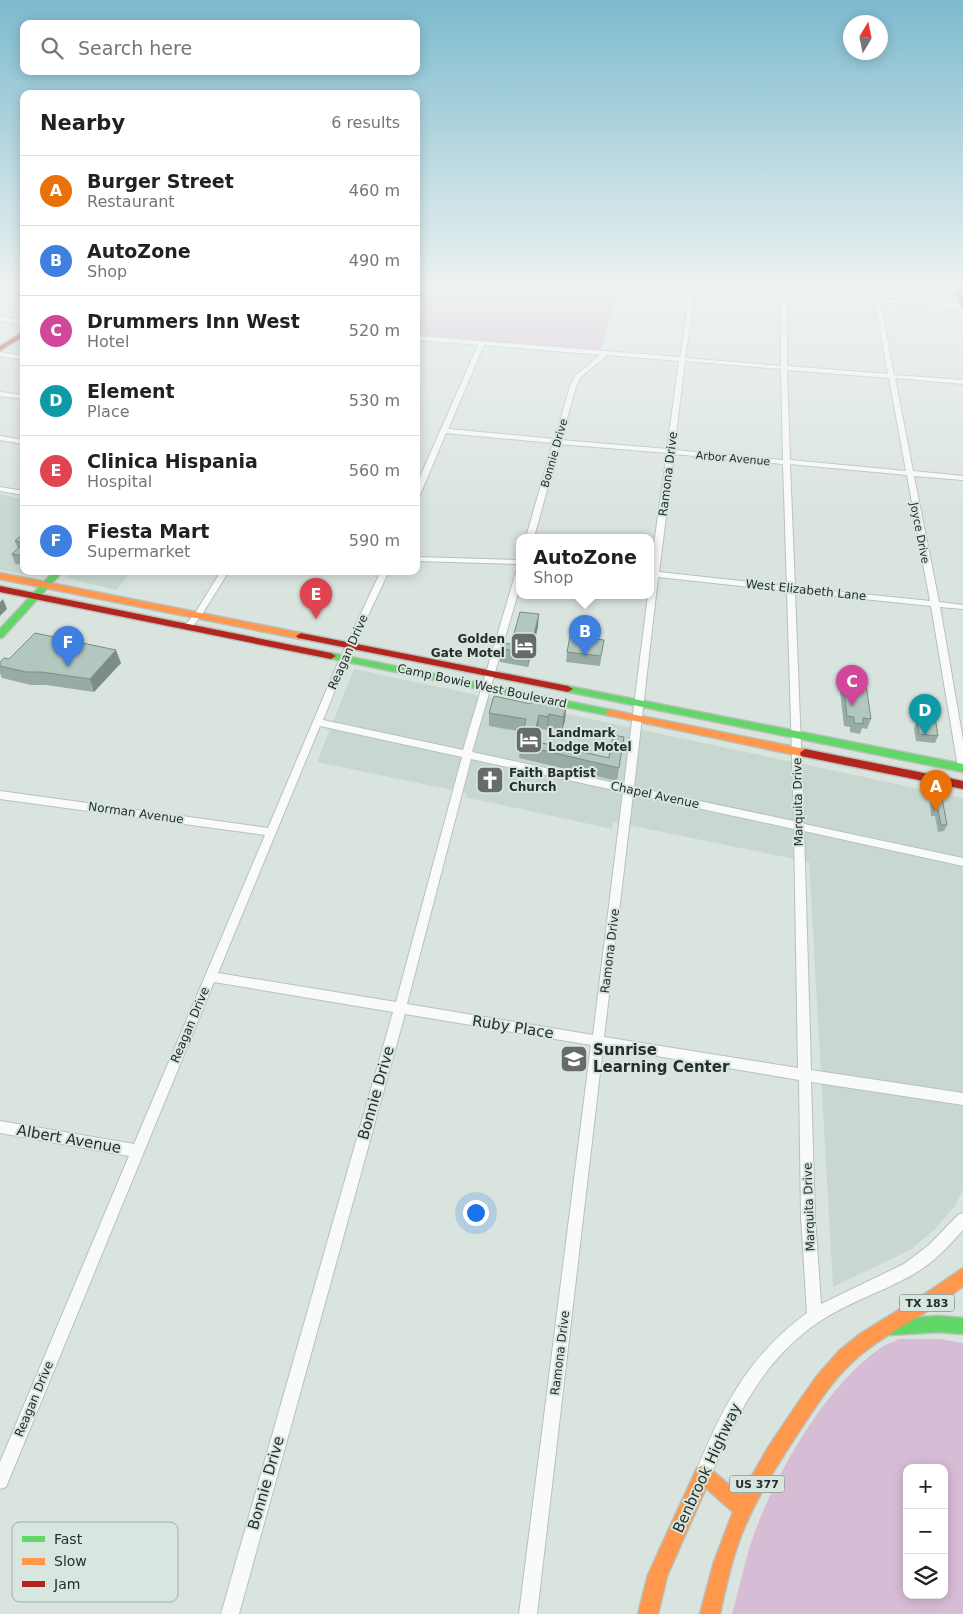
<!DOCTYPE html>
<html lang="en">
<head>
<meta charset="utf-8">
<style>
  body { margin:0; font-family:"DejaVu Sans",sans-serif; background:#f6f6f6; color:#202124 }
  .controls { position:absolute; right:15px; bottom:15px; display:grid; overflow:hidden; border-radius:10px; box-shadow:0 2px 12px #0003 }
  .controls button { width:45px; height:45px; display:grid; place-items:center; padding:0; border:0; border-bottom:1px solid #e0e0e0; background:#fff; color:#202124; font:25px sans-serif }
  .compass { position:absolute; left:843px; top:15px; width:45px; height:45px; border-radius:50%; background:#fff; box-shadow:0 2px 12px #0003; rotate:10deg }
  .you { position:absolute; left:475px; top:1212px; width:18px; height:18px; margin:-12px; border:4px solid #fff; border-radius:50%; background:#1a73e8; box-shadow:0 0 0 8px #1a73e833 }
  .badge { display:grid; place-items:center; width:32px; height:32px; border-radius:50%; background:#0b8043; color:#fff; font-size:16px; font-weight:700 }
  .pin { position:absolute; translate:-50% -41px; filter:drop-shadow(0 1px 2px #0008) }
  .pin::after { content:''; position:absolute; top:26px; width:18px; height:15px; background:inherit; clip-path:polygon(0 0,100% 0,50% 100%) }
  .popup { position:absolute; left:516px; top:534px; width:138px; height:65px; box-sizing:border-box; display:grid; place-content:center; border-radius:10px; background:#fff; filter:drop-shadow(0 1px 4px #0005); font-size:16px; white-space:nowrap; color:#757577 }
  .popup b { font-size:19px; color:#202124 }
  .popup::after { content:''; position:absolute; left:50%; top:100%; margin-left:-10px; border:10px solid transparent; border-top-color:#fff }
  .list { margin:0; padding:0; list-style:none }
  h2 { display:flex; justify-content:space-between; align-items:center; height:65px; margin:0; padding:0 20px; font-size:21px }
  h2 small { font-size:16px; font-weight:400; color:#757577 }
  .list li { display:grid; grid-template-columns:32px 1fr auto; gap:15px; align-items:center; box-sizing:border-box; height:70px; padding:0 20px; border-top:1px solid #e0e0e0 }
  .list b { display:block; font-size:19px; white-space:nowrap }
  .list p { margin:0; font-size:16px; white-space:nowrap; color:#757577 }
  .list em { font-size:16px; font-style:normal; color:#757577 }
  .icon { flex:none; width:28px; height:28px; fill:none; stroke:currentColor; stroke-width:2; stroke-linecap:round; stroke-linejoin:round }
  .map { position:relative; flex:none; width:963px; height:1614px; overflow:hidden }
  .search { position:absolute; background:#fff; box-shadow:0 2px 12px #0003; left:20px; top:20px; width:400px; height:55px; display:flex; align-items:center; gap:12px; box-sizing:border-box; padding:0 18px; border-radius:10px; color:#757577; font-size:19px }
  .panel { position:absolute; background:#fff; box-shadow:0 2px 12px #0003; left:20px; top:90px; width:400px; height:485px; border-radius:10px }
  .map>svg:first-child { display:block }
</style>
</head>
<body>
<div class="map">
<svg width="963" height="1614" viewBox="0 0 963 1614">
  <rect width="100%" height="100%" fill="#dae4df"/>
  <!-- built -->
  <g fill="#c8d8d0">
    <polygon points="0,494 24,499 24,571 44,571 41,574 33,576 0,570"/>
    <polygon points="69,571 131,571 117,590 65,578"/>
    <polygon points="354,669 963,798 963,1190 954,1207 935,1229 910,1250 833,1287 809,862 613,822 612,829 465,797 466,793 317,762"/>
  </g>
  <!-- green -->
  <g fill="#d7bcd5" fill-rule="evenodd">
    <polygon points="416,287 617,287 601,351 416,336"/>
    <path d="M 899,1339 L 940,1339 L 963,1343 L 963,1614 L 732,1614 C 739,1590 744,1564 752,1540 C 774,1476 823,1389 879,1349 C 885,1344 893,1342 899,1339 ZM 907,1468 L 944,1468 L 944,1595 L 907,1595 Z"/>
  </g>
  <g fill="none" stroke-linecap="round" stroke-linejoin="round">
    <!-- street casing -->
    <g stroke="#b9c0bc" stroke-width="2">
      <g id="street">
        <polygon points="0,287 24,288 24,292 1,289"/>
        <path d="M 688,287 L 781,292 L 781,287 L 787,287 L 787,293 L 963,304 L 963,308 L 880,302 L 894,375 L 963,380 L 963,384 L 895,378 L 913,471 L 963,476 L 963,480 L 914,476 L 939,602 L 963,605 L 963,609 L 940,607 L 963,740 L 963,770 L 958,767 L 931,606 L 795,592 L 804,824 L 963,858 L 963,866 L 804,831 L 811,1070 L 963,1093 L 963,1105 L 811,1082 L 815,1216 L 821,1304 L 904,1264 L 929,1245 L 958,1215 L 963,1213 L 963,1230 C 948,1247 932,1264 912,1275 C 882,1292 849,1302 820,1321 C 763,1359 734,1419 709,1480 L 703,1482 L 697,1480 L 695,1474 C 722,1408 748,1356 807,1313 L 801,1216 L 799,1080 L 603,1047 L 537,1614 L 519,1614 L 591,1045 L 405,1014 L 239,1614 L 221,1614 L 393,1012 L 214,982 L 6,1487 L 0,1489 L 0,1462 L 129,1156 L 0,1133 L 0,1121 L 134,1144 L 265,835 L 0,799 L 0,791 L 268,828 L 340,658 L 381,571 L 389,571 L 348,658 L 323,720 L 463,750 L 516,572 L 520,570 L 520,586 L 472,752 L 624,785 L 648,595 L 650,595 L 650,572 L 667,453 L 560,444 L 534,537 L 526,537 L 553,443 L 446,433 L 420,495 L 416,497 L 416,486 L 478,345 L 416,340 L 416,336 L 680,357 L 686,320 ZM 694,290 L 781,296 L 781,366 L 685,358 L 691,320 ZM 787,296 L 875,302 L 888,374 L 787,366 ZM 484,345 L 600,355 L 575,376 L 570,386 L 555,439 L 448,429 ZM 607,355 L 679,361 L 667,449 L 561,440 L 576,386 L 581,377 ZM 685,361 L 781,369 L 783,460 L 674,450 ZM 787,370 L 889,378 L 906,471 L 790,460 ZM 674,454 L 783,464 L 787,586 L 659,572 ZM 790,464 L 907,475 L 930,601 L 795,587 ZM 658,577 L 787,591 L 794,821 L 634,787 ZM 320,726 L 462,757 L 396,1002 L 218,973 ZM 471,759 L 623,792 L 593,1035 L 407,1004 ZM 633,794 L 794,829 L 798,1068 L 604,1037 Z"/>
        <polygon points="0,317 24,320 24,324 0,321"/>
        <polygon points="0,352 24,356 24,360 0,356"/>
        <polygon points="0,392 24,395 24,399 0,396"/>
        <polygon points="0,436 24,440 24,444 0,440"/>
        <polygon points="0,487 24,491 24,495 0,491"/>
        <polygon points="416,557 520,560 520,564 416,561"/>
        <polygon points="221,571 229,571 201,616 191,628 185,628 184,626 194,615"/>
      </g>
    </g>
    <!-- fast casing -->
    <g stroke="#b9c0bc" stroke-width="3">
      <g id="fast">
        <polygon points="54,571 63,571 3,637 0,638 0,629"/>
        <polygon points="331,653 611,710 616,713 611,716 328,658 326,656 328,654"/>
        <polygon points="568,686 963,764 963,772 564,691 563,689 564,687"/>
        <polygon points="938,1316 963,1318 963,1334 938,1332 890,1335 884,1333 882,1327 884,1321 890,1319"/>
      </g>
    </g>
    <!-- slow casing -->
    <g stroke="#b9c0bc" stroke-width="3">
      <g id="slow">
        <polygon points="0,573 301,633 306,636 301,639 0,579"/>
        <polygon points="611,710 805,749 810,753 805,757 607,715 606,713 607,711"/>
        <path d="M 963,1268 L 963,1286 C 931,1313 891,1329 859,1356 C 836,1375 820,1400 804,1424 C 779,1462 753,1501 738,1544 C 730,1567 725,1590 720,1614 L 700,1614 L 714,1562 L 733,1512 L 706,1488 L 667,1576 L 658,1614 L 638,1614 L 648,1575 L 697,1468 L 703,1465 L 709,1468 L 741,1495 L 769,1446 L 798,1403 L 817,1376 L 839,1351 L 860,1334 L 931,1290 Z"/>
      </g>
    </g>
    <!-- jam casing -->
    <g stroke="#b9c0bc" stroke-width="3">
      <g id="jam">
        <polygon points="954,287 960,287 963,296 963,307 960,305"/>
        <polygon points="24,331 24,336 0,351 0,346"/>
        <polygon points="0,586 331,653 336,656 331,659 0,592"/>
        <polygon points="301,633 568,686 573,689 568,692 298,638 296,636"/>
        <polygon points="805,749 963,781 963,789 801,756 800,753"/>
      </g>
    </g>
    <!-- street -->
    <use href="#street" fill="#f9fbfa" fill-rule="evenodd"/>
    <!-- fast -->
    <use href="#fast" fill="#63d668" fill-rule="evenodd"/>
    <!-- slow -->
    <use href="#slow" fill="#ff974d" fill-rule="evenodd"/>
    <!-- jam -->
    <use href="#jam" fill="#b3261e" fill-rule="evenodd"/>
  </g>
  <!-- wall -->
  <g fill="#99aca4">
    <polygon points="24,535 24,565 15,564 12,554 18,549 15,541"/>
    <polygon points="538,627 528,667 500,662 500,648 511,644"/>
    <polygon points="604,640 600,666 566,662 567,652"/>
    <polygon points="9,659 121,663 94,692 46,685 31,685 2,678 0,673 0,662"/>
    <polygon points="843,681 871,719 867,729 862,728 860,734 850,732 850,727 844,726 840,691"/>
    <polygon points="542,700 542,703 566,708 565,721 562,730 548,727 547,730 538,728 535,741 609,758 624,737 617,781 519,758 520,745 523,732 489,726 489,713 531,704"/>
    <polygon points="928,717 938,736 935,743 916,741 914,728 917,721 923,722 924,719 927,719"/>
    <polygon points="933,797 947,825 944,831 938,832 935,816 931,816 930,803"/>
  </g>
  <!-- shaded-wall -->
  <g fill="#7d8c86">
    <polygon points="3,599 7,609 0,616 0,602"/>
    <polygon points="539,614 538,627 528,667 529,654"/>
    <polygon points="116,650 121,663 94,692 90,679"/>
    <polygon points="566,708 565,721 562,730 563,717"/>
    <polygon points="549,714 548,727 547,730 548,717"/>
    <polygon points="539,715 538,728 533,748 533,741"/>
  </g>
  <!-- building -->
  <g fill="#b2c8bf" stroke="#7d8c86">
    <polygon points="22,535 24,535 24,543 15,541"/>
    <polygon points="24,543 24,556 12,554"/>
    <polygon points="520,612 539,614 529,654 500,648 502,643 511,644"/>
    <polygon points="35,633 116,650 90,679 41,672 26,672 0,666 0,662 4,658 9,659"/>
    <polygon points="570,636 604,640 601,656 567,652"/>
    <polygon points="843,681 866,684 871,719 863,718 863,724 854,723 854,717 847,716"/>
    <polygon points="494,696 531,704 533,699 542,700 542,702 566,708 563,717 549,714 548,717 539,715 533,741 609,758 613,735 624,737 619,768 520,745 526,719 489,713"/>
    <polygon points="928,717 935,717 938,736 919,734 917,721 925,722 924,719 928,719"/>
    <polygon points="933,797 942,798 947,825 941,825 938,810 934,809"/>
  </g>
  <!-- sky -->
  <linearGradient id="sky" x2="0" y2="1"><stop stop-color="#7cbace"/><stop offset="0.56" stop-color="#eef3f1"/><stop offset="1" stop-color="#eef3f1" stop-opacity="0"/></linearGradient>
  <rect width="963" height="513" fill="url(#sky)"/>
  <!-- icons -->
  <defs>
    <g id="hotel-square" transform="scale(1.4375)"><rect x="-9" y="-9" width="18" height="18" rx="4" fill="#666d69" stroke="#d7e7df"/><path d="M-6-4.5h1.5V1H6V5H4.5V3h-9V5H-6ZM-4 0a1.8 1.8 0 1 1 3.6 0ZM.5 0V-2.5h3Q6-2.5 6 0Z" fill="#fff"/></g>
    <g id="church-square" transform="scale(1.4375)"><rect x="-9" y="-9" width="18" height="18" rx="4" fill="#666d69" stroke="#d7e7df"/><path d="M-1.2-6h2.4v3.5h3.3v2.4h-3.3V6h-2.4V-.1h-3.3v-2.4h3.3Z" fill="#fff"/></g>
    <g id="school-square" transform="scale(1.4375)"><rect x="-9" y="-9" width="18" height="18" rx="4" fill="#666d69" stroke="#d7e7df"/><path d="M0-5L7-2L0 1L-7-2ZM-4 1L0 2.5L4 1V4Q0 6-4 4Z" fill="#fff"/></g>
  </defs>
  <g fill-rule="evenodd">
    <use href="#hotel-square" x="524" y="646"/>
    <use href="#hotel-square" x="529" y="740"/>
    <use href="#church-square" x="490" y="780"/>
    <use href="#school-square" x="574" y="1059"/>
  </g>
  <g text-anchor="middle" stroke-width="4" stroke-linejoin="round" paint-order="stroke">
    <!-- far-street labels -->
    <g font-size="11" fill="#272d2a" stroke="#d7e7df">
      <text transform="translate(554 453) rotate(-74)" y="4">Bonnie Drive</text>
      <text transform="translate(733 458) rotate(5)" y="4">Arbor Avenue</text>
      <text transform="translate(920 533) rotate(79)" y="4">Joyce Drive</text>
    </g>
    <!-- shield labels -->
    <g fill="#d7e7df" stroke="#5c6560" stroke-width="1">
      <rect x="899.5" y="1294.5" width="55" height="17" rx="4"/>
      <rect x="729.5" y="1475.5" width="55" height="17" rx="4"/>
    </g>
    <g font-size="11" font-weight="bold" fill="#272d2a">
      <text x="927" y="1307">TX 183</text>
      <text x="757" y="1488">US 377</text>
    </g>
    <!-- street labels -->
    <g font-size="12" fill="#272d2a" stroke="#d7e7df">
      <text transform="translate(668 474) rotate(-83)" y="4">Ramona Drive</text>
      <text transform="translate(806 590) rotate(6)" y="4">West Elizabeth Lane</text>
      <text transform="translate(348 652) rotate(-66)" y="4">Reagan Drive</text>
      <text transform="translate(482 686) rotate(12)" y="4">Camp Bowie West Boulevard</text>
      <text transform="translate(655 795) rotate(12)" y="4">Chapel Avenue</text>
      <text transform="translate(798 802) rotate(-91)" y="4">Marquita Drive</text>
      <text transform="translate(136 813) rotate(8)" y="4">Norman Avenue</text>
      <text transform="translate(610 951) rotate(-83)" y="4">Ramona Drive</text>
      <text transform="translate(190 1025) rotate(-67)" y="4">Reagan Drive</text>
      <text transform="translate(809 1207) rotate(-92)" y="4">Marquita Drive</text>
      <text transform="translate(560 1353) rotate(-83)" y="4">Ramona Drive</text>
      <text transform="translate(34 1399) rotate(-67)" y="4">Reagan Drive</text>
    </g>
    <!-- poi labels -->
    <g font-size="12" font-weight="bold" fill="#272d2a" stroke="#d7e7df" text-anchor="start">
      <text x="505" y="643" text-anchor="end">Golden<tspan x="505" dy="14">Gate Motel</tspan></text>
      <text x="548" y="737">Landmark<tspan x="548" dy="14">Lodge Motel</tspan></text>
      <text x="509" y="777">Faith Baptist<tspan x="509" dy="14">Church</tspan></text>
    </g>
    <!-- near-street labels -->
    <g font-size="15" fill="#272d2a" stroke="#d7e7df">
      <text transform="translate(513 1027) rotate(9)" y="5">Ruby Place</text>
      <text transform="translate(376 1093) rotate(-74)" y="5">Bonnie Drive</text>
      <text transform="translate(69 1139) rotate(10)" y="5">Albert Avenue</text>
      <text transform="translate(707 1468) rotate(-65)" y="5">Benbrook Highway</text>
      <text transform="translate(266 1483) rotate(-74)" y="5">Bonnie Drive</text>
    </g>
    <!-- near-poi labels -->
    <g font-size="15" font-weight="bold" fill="#272d2a" stroke="#d7e7df" text-anchor="start">
      <text x="593" y="1055">Sunrise<tspan x="593" dy="17">Learning Center</tspan></text>
    </g>
  </g>
  <!-- legend -->
  <rect x="12" y="1522" width="166" height="80" rx="8" fill="#d7e7df" stroke="#a2afa9" stroke-width="1"/>
  <rect x="22" y="1536" width="23" height="6" fill="#63d668"/>
  <rect x="22" y="1558" width="23" height="7" fill="#ff974d"/>
  <rect x="22" y="1581" width="23" height="6" fill="#b3261e"/>
  <g font-size="14" fill="#272d2a">
    <text x="54" y="1544">Fast</text>
    <text x="54" y="1566">Slow</text>
    <text x="54" y="1589">Jam</text>
  </g>
</svg>
<div class="controls">
<button>+</button>
<button>−</button>
<button><svg class="icon" aria-label="layers" viewBox="0 0 24 24"><path d="M12 4l9 5-9 5-9-5zM3 14l9 5 9-5"/></svg></button>
</div>
<svg class="compass" viewBox="-18 -18 36 36"><path d="M0-13l5 13h-10z" fill="#e53935"/><path d="M0 13l5-13h-10z" fill="#757577"/></svg>
<div class="you"></div>
<div class="pin badge" style="left:936px;top:811px;background:#e8710a">A</div>
<div class="pin badge" style="left:585px;top:656px;background:#3f7fe0">B</div>
<div class="popup"><b>AutoZone</b>Shop</div>
<div class="pin badge" style="left:852px;top:706px;background:#d1479c">C</div>
<div class="pin badge" style="left:925px;top:735px;background:#0f9aa8">D</div>
<div class="pin badge" style="left:316px;top:619px;background:#e0444e">E</div>
<div class="pin badge" style="left:68px;top:667px;background:#3f7fe0">F</div>
<div class="search"><svg class="icon" aria-label="search" viewBox="0 0 24 24"><circle cx="10" cy="10" r="6"/><path d="M15 15l6 6"/></svg>Search here</div>
<section class="panel">
<h2>Nearby<small>6 results</small></h2>
<ul class="list">
<li><span class="badge" style="background:#e8710a">A</span><div><b>Burger Street</b><p>Restaurant</p></div><em>460 m</em></li>
<li><span class="badge" style="background:#3f7fe0">B</span><div><b>AutoZone</b><p>Shop</p></div><em>490 m</em></li>
<li><span class="badge" style="background:#d1479c">C</span><div><b>Drummers Inn West</b><p>Hotel</p></div><em>520 m</em></li>
<li><span class="badge" style="background:#0f9aa8">D</span><div><b>Element</b><p>Place</p></div><em>530 m</em></li>
<li><span class="badge" style="background:#e0444e">E</span><div><b>Clinica Hispania</b><p>Hospital</p></div><em>560 m</em></li>
<li><span class="badge" style="background:#3f7fe0">F</span><div><b>Fiesta Mart</b><p>Supermarket</p></div><em>590 m</em></li>
</ul>
</section>
</div>
</body>
</html>
